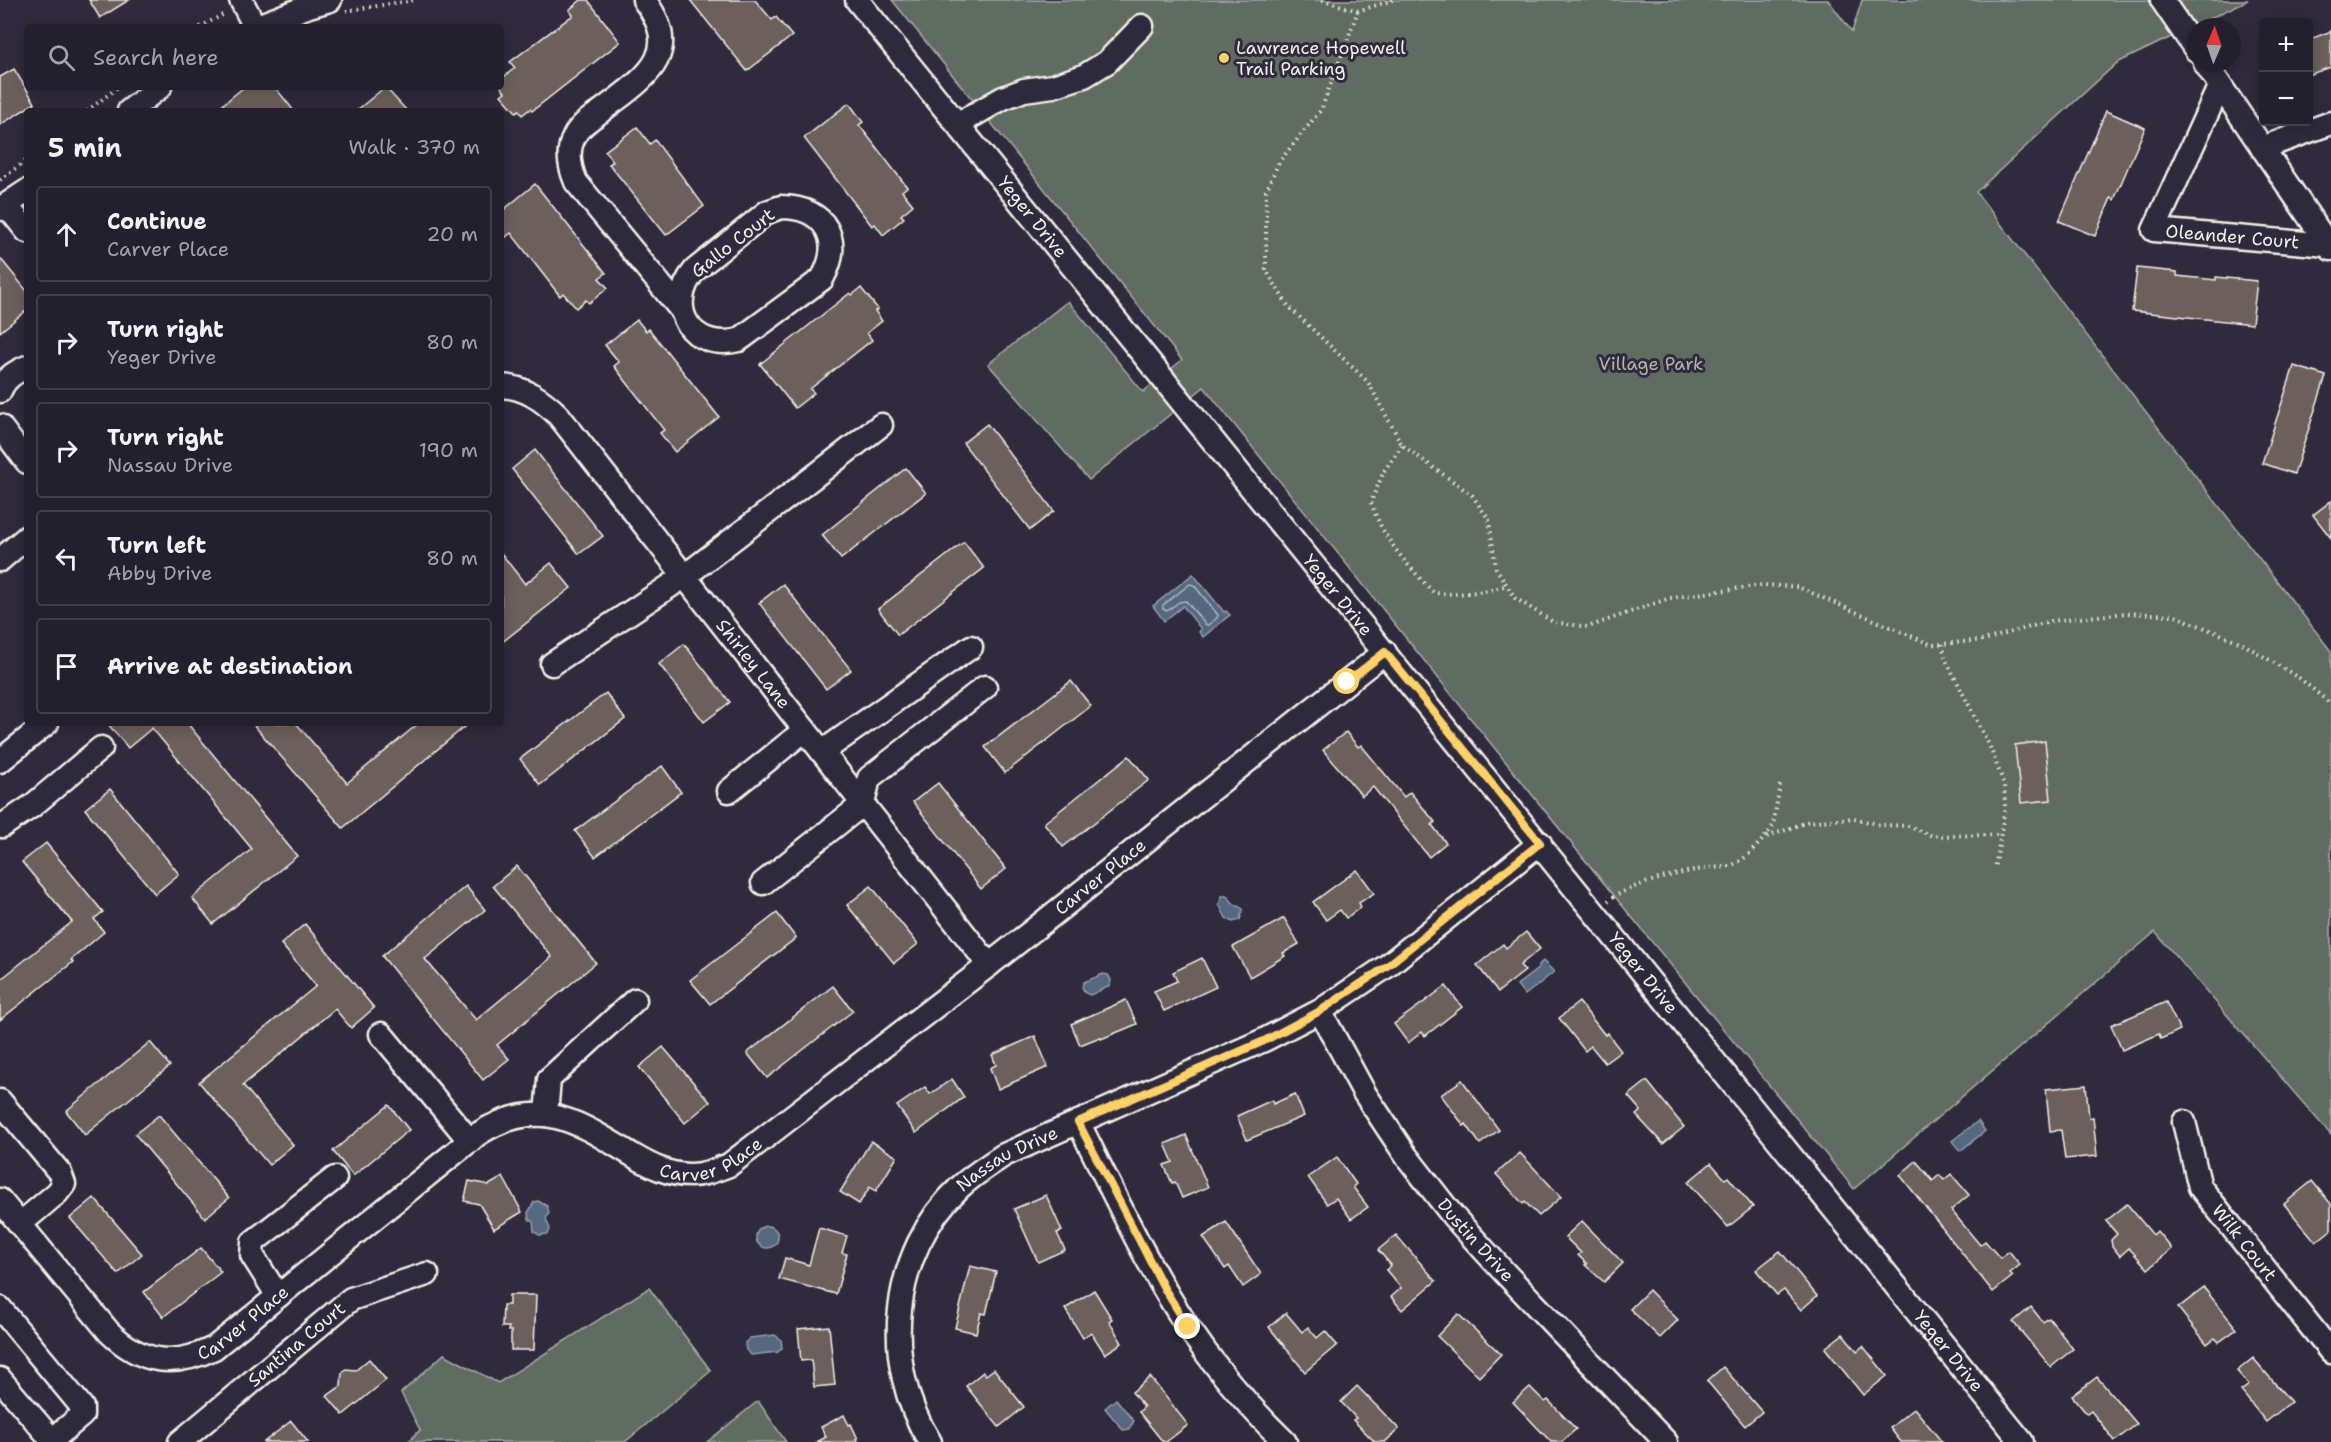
<!DOCTYPE html>
<html lang="en">
<head>
<meta charset="utf-8">
<style>
  body { margin:0; font-family:"Shantell Sans",sans-serif; background:#2b2836; color:#f1f3f6 }
  .controls { position:absolute; right:18px; top:18px; display:grid; overflow:hidden; border-radius:6px; box-shadow:0 3px 15px #0003 }
  .controls button { width:54px; height:54px; display:grid; place-items:center; padding:0; border:0; border-bottom:2px solid #403e4a; background:#23202e; color:#f1f3f6; font:30px sans-serif }
  .compass { position:absolute; left:2187px; top:18px; width:54px; height:54px; border-radius:50%; background:#23202e; box-shadow:0 3px 15px #0003; rotate:2deg }
  .stop { position:absolute; width:18px; height:18px; margin:-14px; border:4px solid #ffd166; border-radius:50%; background:#fff }
  .stop.end { background:#ffd166; border-color:#fff; box-shadow:0 2px 6px #0008 }
  .list { margin:0; padding:0; list-style:none }
  h2 { display:flex; justify-content:space-between; align-items:center; height:78px; margin:0; padding:0 24px; font-size:26px }
  h2 small { font-size:20px; font-weight:400; color:#a3a3aa }
  .list li { display:grid; grid-template-columns:39px 1fr auto; gap:18px; align-items:center; box-sizing:border-box; height:96px; margin:0 12px 12px; padding:0 12px; border:2px solid #403e4a; border-radius:6px }
  .list b { display:block; font-size:22px; white-space:nowrap }
  .list p { margin:0; font-size:20px; white-space:nowrap; color:#a3a3aa }
  .list em { font-size:20px; font-style:normal; color:#a3a3aa }
  .icon { flex:none; width:33px; height:33px; fill:none; stroke:currentColor; stroke-width:2; stroke-linecap:round; stroke-linejoin:round }
  .map { position:relative; flex:none; width:2331px; height:1442px; overflow:hidden }
  .search { position:absolute; background:#23202e; box-shadow:0 3px 15px #0003; left:24px; top:24px; width:480px; height:66px; display:flex; align-items:center; gap:15px; box-sizing:border-box; padding:0 21px; border-radius:6px; color:#a3a3aa; font-size:22px }
  .panel { position:absolute; background:#23202e; box-shadow:0 3px 15px #0003; left:24px; top:108px; width:480px; height:618px; border-radius:6px }
  .map>svg:first-child { display:block }
</style>
</head>
<body>
<div class="map">
<svg width="2331" height="1442" viewBox="0 0 2331 1442">
  <rect width="100%" height="100%" fill="#2f2a3d"/>
  <filter id="ink" filterUnits="userSpaceOnUse"><feTurbulence type="fractalNoise" baseFrequency=".0167" numOctaves="2"/><feDisplacementMap in="SourceGraphic" scale="12" xChannelSelector="R" yChannelSelector="G"/><feConvolveMatrix kernelMatrix="1 2 1 2 8 2 1 2 1" color-interpolation-filters="sRGB"/></filter>
  <g filter="url(#ink)">
    <!-- green -->
    <g fill="#606c62" stroke="#aaaea5" stroke-width="1.5">
      <polygon points="892,0 1828,0 1852,32 1862,0 2248,0 2117,63 1976,192 2331,651 2331,1135 2155,932 1854,1189 1558,827 1204,387 1089,480 988,364 1068,301 1143,392 1182,360"/>
      <polygon points="649,1288 711,1371 625,1442 408,1442 420,1430 401,1393 444,1354 498,1383"/>
      <polygon points="758,1401 786,1442 707,1442"/>
    </g>
    <!-- water -->
    <g fill="#556780" stroke="#959eaa" stroke-width="1.5">
      <polygon points="1193,574 1224,612 1226,611 1230,615 1203,637 1199,632 1201,629 1183,606 1164,621 1153,606"/>
      <polygon points="1222,896 1227,896 1234,904 1243,909 1240,920 1233,922 1226,918 1219,904"/>
      <polygon points="1543,961 1554,972 1525,995 1517,985 1539,968 1538,966"/>
      <polygon points="1103,974 1108,975 1111,980 1110,986 1090,995 1085,993 1082,987 1084,982"/>
      <polygon points="1978,1121 1985,1131 1960,1151 1952,1141"/>
      <polygon points="538,1201 547,1206 549,1213 546,1219 550,1229 548,1234 539,1235 534,1231 533,1222 529,1219 528,1213 534,1202"/>
      <circle cx="767" cy="1237" r="11"/>
      <polygon points="775,1335 781,1340 782,1348 778,1352 751,1355 746,1350 745,1343 750,1338"/>
      <polygon points="1116,1399 1134,1421 1129,1429 1123,1430 1105,1408"/>
    </g>
    <g fill="none" stroke-linecap="round" stroke-linejoin="round">
      <!-- shore -->
      <polygon stroke="#b4babe" stroke-width="1.5" points="1190,584 1194,585 1218,615 1217,618 1208,625 1205,624 1186,601 1179,602 1167,611 1163,609 1163,605"/>
    </g>
    <!-- building -->
    <g fill="#6d605c" stroke="#f4f1e8" stroke-width="1.5">
      <polygon points="89,0 129,0 100,18"/>
      <polygon points="581,0 588,0 620,42 532,111 530,109 522,115 519,110 516,112 501,95 505,92 501,87 501,79 515,68 510,62 573,15 569,10"/>
      <polygon points="690,0 755,0 772,20 776,17 792,36 747,71"/>
      <polygon points="2331,31 2331,67 2308,75 2308,40"/>
      <polygon points="14,69 35,103 0,125 0,77"/>
      <polygon points="244,87 275,87 294,111 215,111"/>
      <polygon points="385,87 407,111 356,111"/>
      <polygon points="849,103 863,122 859,125 907,187 902,191 913,205 901,215 904,218 883,235 875,224 872,226 804,138"/>
      <polygon points="2106,111 2145,128 2114,200 2111,198 2095,236 2059,221"/>
      <polygon points="637,127 650,144 655,140 704,206 666,235 609,164 613,162 605,151"/>
      <polygon points="535,184 606,273 599,278 608,288 589,303 586,300 576,308 563,293 560,296 511,233 501,241 501,212"/>
      <polygon points="0,258 27,291 27,310 0,332"/>
      <polygon points="2137,268 2177,272 2177,276 2216,280 2216,277 2257,281 2252,324 2132,311"/>
      <polygon points="861,288 878,309 875,311 882,321 867,333 872,340 810,389 814,393 795,408 760,364 850,293 852,295"/>
      <polygon points="637,320 646,331 649,329 719,417 675,452 660,433 664,430 614,366 619,362 605,345"/>
      <polygon points="2294,366 2326,376 2294,474 2262,463"/>
      <polygon points="987,424 1054,511 1030,530 963,443"/>
      <polygon points="535,450 603,536 579,554 512,469"/>
      <polygon points="906,468 926,493 841,559 822,535"/>
      <polygon points="2331,501 2331,538 2313,515"/>
      <polygon points="964,542 984,568 898,635 878,609"/>
      <polygon points="501,553 525,584 551,563 571,588 501,643"/>
      <polygon points="783,584 851,670 826,689 759,603"/>
      <polygon points="684,644 730,702 704,722 659,664"/>
      <polygon points="1071,681 1091,706 1005,773 985,747"/>
      <polygon points="606,693 625,719 540,785 520,759"/>
      <polygon points="107,723 187,723 297,856 213,924 192,898 252,849 152,728 128,748"/>
      <polygon points="252,723 296,723 347,783 419,723 469,723 343,828"/>
      <polygon points="1346,732 1358,747 1361,745 1404,797 1410,792 1435,822 1432,825 1446,843 1429,857 1373,787 1362,796 1323,750"/>
      <polygon points="2045,741 2051,800 2021,803 2015,745"/>
      <polygon points="1129,756 1149,780 1063,847 1044,823"/>
      <polygon points="662,766 681,792 595,857 575,831"/>
      <polygon points="938,783 1006,869 981,889 913,802"/>
      <polygon points="110,789 179,874 155,894 85,809"/>
      <polygon points="46,843 103,912 94,919 104,932 71,960 73,962 0,1020 0,980 72,922 22,862"/>
      <polygon points="517,866 596,963 497,1045 509,1059 483,1080 382,956 466,886 485,910 425,959 476,1020 552,957 493,886"/>
      <polygon points="1357,870 1374,893 1359,903 1361,907 1346,918 1340,910 1326,920 1313,902"/>
      <polygon points="871,886 918,944 894,963 847,905"/>
      <polygon points="777,913 796,938 710,1004 690,980"/>
      <polygon points="1284,918 1299,944 1283,953 1285,956 1250,977 1233,947"/>
      <polygon points="305,924 374,1008 351,1028 335,1009 243,1085 293,1145 269,1165 199,1082 316,986 281,944"/>
      <polygon points="1526,932 1540,949 1520,965 1525,971 1498,992 1477,965 1503,944 1506,948"/>
      <polygon points="1202,958 1216,987 1164,1011 1154,991 1177,981 1173,972"/>
      <polygon points="833,986 853,1011 767,1078 747,1053"/>
      <polygon points="1446,986 1462,1007 1425,1036 1422,1032 1408,1043 1394,1024"/>
      <polygon points="1126,1000 1137,1024 1101,1039 1100,1037 1080,1045 1071,1024"/>
      <polygon points="1579,1002 1605,1035 1607,1033 1621,1051 1605,1063 1591,1046 1585,1051 1559,1018"/>
      <polygon points="2166,1002 2180,1030 2161,1039 2159,1034 2122,1050 2111,1025"/>
      <polygon points="1035,1036 1048,1067 998,1089 990,1068 996,1065 992,1055"/>
      <polygon points="150,1042 170,1066 85,1135 66,1111"/>
      <polygon points="663,1047 710,1102 685,1123 639,1067"/>
      <polygon points="952,1079 964,1097 916,1133 897,1106 925,1087 930,1094"/>
      <polygon points="1462,1080 1499,1130 1480,1144 1466,1124 1464,1126 1441,1095"/>
      <polygon points="1647,1081 1684,1127 1663,1144 1636,1115 1641,1111 1628,1096"/>
      <polygon points="2086,1085 2089,1118 2093,1117 2097,1156 2065,1159 2061,1130 2050,1131 2046,1089"/>
      <polygon points="1295,1094 1304,1116 1247,1140 1237,1116 1272,1100 1273,1104"/>
      <polygon points="389,1105 409,1130 353,1176 333,1151"/>
      <polygon points="159,1115 229,1198 205,1218 135,1134"/>
      <polygon points="1186,1135 1208,1187 1182,1198 1175,1182 1172,1183 1164,1165 1173,1162 1165,1144"/>
      <polygon points="871,1141 897,1157 876,1191 870,1187 859,1204 840,1192"/>
      <polygon points="1520,1153 1561,1197 1539,1216 1525,1202 1523,1204 1496,1174"/>
      <polygon points="1337,1157 1356,1184 1353,1187 1368,1207 1351,1219 1336,1198 1327,1204 1308,1177"/>
      <polygon points="1916,1161 1933,1181 1939,1175 1944,1180 1951,1174 1969,1195 1951,1210 1980,1245 1985,1241 2000,1258 2009,1251 2020,1265 2010,1273 2013,1276 1993,1292 1900,1175"/>
      <polygon points="1711,1163 1725,1179 1728,1177 1753,1207 1728,1227 1688,1182"/>
      <polygon points="503,1177 522,1212 494,1229 479,1204 464,1201 469,1181 489,1185"/>
      <polygon points="2312,1181 2331,1204 2331,1230 2316,1242 2284,1204"/>
      <polygon points="1046,1195 1062,1231 1057,1233 1065,1250 1038,1262 1014,1209"/>
      <polygon points="94,1198 142,1254 118,1274 70,1218"/>
      <polygon points="2127,1204 2153,1235 2157,1231 2172,1249 2148,1269 2129,1248 2120,1256 2112,1246 2111,1240 2117,1234 2106,1221"/>
      <polygon points="1582,1221 1623,1263 1604,1282 1585,1265 1587,1264 1578,1255 1581,1253 1565,1237"/>
      <polygon points="1226,1222 1261,1274 1243,1287 1229,1266 1225,1269 1203,1237"/>
      <polygon points="819,1228 847,1236 842,1253 847,1254 836,1294 779,1279 785,1258 809,1265"/>
      <polygon points="1396,1235 1436,1281 1402,1310 1391,1297 1401,1288 1386,1270 1391,1265 1378,1250"/>
      <polygon points="201,1248 221,1272 163,1317 144,1292"/>
      <polygon points="1780,1251 1817,1296 1801,1310 1784,1290 1777,1295 1756,1270"/>
      <polygon points="970,1266 996,1272 986,1314 981,1313 976,1333 955,1328"/>
      <polygon points="2204,1288 2237,1329 2219,1342 2215,1338 2207,1344 2178,1308"/>
      <polygon points="1094,1290 1112,1319 1109,1321 1122,1343 1105,1354 1091,1332 1083,1338 1065,1309"/>
      <polygon points="1649,1290 1678,1320 1660,1338 1630,1309"/>
      <polygon points="509,1295 536,1295 534,1350 511,1350 511,1331 508,1331 509,1327 502,1327 503,1305 509,1305"/>
      <polygon points="2031,1307 2043,1322 2049,1318 2073,1349 2051,1367 2013,1322"/>
      <polygon points="1286,1313 1302,1332 1308,1327 1317,1338 1325,1331 1337,1345 1305,1372 1269,1327"/>
      <polygon points="1458,1314 1501,1354 1479,1377 1437,1336"/>
      <polygon points="829,1326 835,1385 814,1387 811,1360 801,1361 798,1329"/>
      <polygon points="1843,1334 1857,1351 1863,1346 1887,1376 1863,1395 1825,1348"/>
      <polygon points="2253,1358 2291,1402 2266,1422 2241,1391 2249,1385 2237,1371"/>
      <polygon points="369,1359 386,1380 343,1415 327,1396 341,1386 342,1373 346,1369 356,1370"/>
      <polygon points="1723,1367 1762,1412 1745,1426 1707,1381"/>
      <polygon points="994,1369 1024,1407 999,1427 966,1386 983,1372 986,1375"/>
      <polygon points="1150,1377 1188,1425 1166,1442 1163,1442 1139,1412 1144,1407 1132,1392"/>
      <polygon points="2097,1377 2137,1424 2115,1441 2091,1411 2087,1414 2072,1396"/>
      <polygon points="1357,1386 1399,1429 1385,1442 1375,1442 1353,1420 1356,1418 1341,1402"/>
      <polygon points="1530,1387 1545,1402 1548,1400 1576,1429 1562,1442 1551,1442 1513,1402"/>
      <polygon points="1914,1408 1942,1442 1901,1442 1890,1428"/>
      <polygon points="844,1415 849,1425 851,1424 858,1439 856,1439 858,1442 817,1442 826,1437 821,1427"/>
      <polygon points="291,1421 308,1442 264,1442"/>
    </g>
    <g fill="none" stroke-linecap="round" stroke-linejoin="round">
      <!-- minor casing -->
      <g stroke="#f4f1e8" stroke-width="27">
        <g id="minor">
          <polyline points="241,0 255,27"/>
          <path d="M 644,0 C 687,56 641,80 600,112 C 590,119 579,126 574,137 C 566,152 570,168 576,182 L 682,311"/>
          <path id="s1" d="M 857,0 L 2022,1442"/>
          <polyline points="2162,0 2196,50"/>
          <polyline points="255,27 309,6 330,0"/>
          <polyline points="2205,63 2331,249"/>
          <path id="s2" d="M 2220,85 L 2154,230 L 2328,245"/>
          <polyline points="129,111 160,87"/>
          <polyline points="958,124 1003,98 1024,90 1053,86 1084,76 1107,62 1142,26"/>
          <polyline points="2262,148 2331,123"/>
          <polyline points="6,205 27,231"/>
          <path d="M 781,207 C 826,207 844,241 822,279 L 739,340 C 691,352 664,307 695,270 L 767,212 Z"/>
          <polyline points="0,209 27,191"/>
          <path id="s3" d="M 501,386 C 525,387 543,400 559,416 L 989,965"/>
          <path d="M 0,391 C 5,378 15,372 27,367"/>
          <polyline points="0,426 27,462"/>
          <polyline points="0,560 27,537"/>
          <polyline points="552,664 685,576 881,425"/>
          <polyline points="822,752 971,647"/>
          <polyline points="0,761 47,723"/>
          <polyline points="729,791 805,730"/>
          <polyline points="0,825 2,826 32,806 101,748"/>
          <polyline points="763,883 863,804 869,778 985,687"/>
          <path id="s4" d="M 1320,1011 L 1365,1094 L 1407,1157 L 1453,1216 L 1504,1272 L 1666,1442"/>
          <polyline points="381,1034 470,1141"/>
          <polyline points="0,1101 60,1173 64,1184 57,1193 20,1224"/>
          <polyline points="546,1115 549,1079 635,1000"/>
          <path d="M 1078,1122 C 1113,1191 1145,1263 1188,1327 C 1216,1369 1249,1407 1285,1442"/>
          <path id="s5" d="M 2184,1122 L 2200,1187 L 2331,1352"/>
          <path id="s6" d="M 0,1200 L 109,1332 C 141,1363 173,1368 214,1348 L 478,1134 C 541,1094 579,1123 634,1156 C 651,1166 669,1175 690,1175 C 704,1175 716,1170 729,1165 L 989,965 L 1385,652"/>
          <polyline points="278,1296 252,1255 253,1242 335,1178"/>
          <polyline points="0,1308 82,1407 82,1415 50,1442"/>
          <polyline points="0,1379 52,1440"/>
          <path id="s7" d="M 180,1442 L 351,1299 L 427,1274"/>
          <path id="s8" d="M 930,1442 C 880,1363 890,1252 960,1187 C 973,1175 989,1165 1004,1155 L 1264,1040 L 1320,1011 L 1387,966 L 1540,843"/>
        </g>
      </g>
      <!-- path -->
      <g stroke="#f4f1e8" stroke-width="4" stroke-dasharray="1.5 4.5" stroke-linecap="butt">
        <polyline points="1322,0 1358,11"/>
        <polyline points="1393,0 1358,11 1321,110 1279,162 1266,191 1266,270 1288,306 1368,382 1402,445 1472,495 1489,520 1496,568 1515,598 1553,622 1588,627 1670,598 1762,585 1798,587 1932,645 1984,640 2051,621 2126,613 2173,615 2240,642 2299,678 2331,704"/>
        <polyline points="346,11 414,0"/>
        <polyline points="200,27 226,13"/>
        <polyline points="87,111 118,87"/>
        <polyline points="0,180 27,160"/>
        <path d="M 1402,445 L 1384,471 L 1371,502 C 1382,538 1408,566 1434,593 C 1459,595 1483,593 1507,585"/>
        <polyline points="1942,644 1946,660 1990,747 2004,784 2005,808 1995,869"/>
        <polyline points="1780,785 1773,826 1764,838 1807,822 1854,818 1880,825 1909,826 1932,836 2000,835"/>
        <path d="M 1608,901 C 1629,884 1682,872 1709,868 C 1717,867 1726,868 1732,865 C 1745,860 1755,848 1764,838"/>
      </g>
      <!-- minor -->
      <use href="#minor" stroke="#2f2a3d" stroke-width="22"/>
    </g>
  </g>
  <g fill="none" stroke-linecap="round" stroke-linejoin="round" filter="url(#ink)">
    <!-- route -->
    <polyline stroke="#ffd166" stroke-width="8" points="1188,1327 1164,1288 1078,1122 1264,1041 1320,1011 1387,966 1540,843 1385,652 1347,682"/>
  </g>
  <!-- markers -->
  <circle fill="#ffd166" stroke="#2f2a3d" stroke-width="2" cx="1224" cy="58" r="6"/>
  <g text-anchor="middle" stroke-width="6" stroke-linejoin="round" paint-order="stroke">
    <!-- poi labels -->
    <g font-size="18" fill="#f4f1e8" stroke="#2f2a3d" text-anchor="start">
      <text x="1236" y="54">Lawrence Hopewell<tspan x="1236" dy="21">Trail Parking</tspan></text>
    </g>
    <!-- street labels -->
    <g font-size="18" fill="#f4f1e8" stroke="#2f2a3d">
      <text dy="6" stroke="none"><textPath href="#s1" startOffset="279">Yeger Drive</textPath></text>
      <text dy="6" stroke="none"><textPath href="#s2" startOffset="238">Oleander Court</textPath></text>
      <text transform="translate(733 243) rotate(-38)" y="6">Gallo Court</text>
      <text dy="6" stroke="none"><textPath href="#s1" startOffset="765">Yeger Drive</textPath></text>
      <text dy="6" stroke="none"><textPath href="#s3" startOffset="382">Shirley Lane</textPath></text>
      <text dy="6" stroke="none"><textPath href="#s6" startOffset="1366">Carver Place</textPath></text>
      <text dy="6" stroke="none"><textPath href="#s1" startOffset="1251">Yeger Drive</textPath></text>
      <text dy="6" stroke="none"><textPath href="#s6" startOffset="880">Carver Place</textPath></text>
      <text dy="6" stroke="none"><textPath href="#s8" startOffset="333">Nassau Drive</textPath></text>
      <text dy="6" stroke="none"><textPath href="#s4" startOffset="278">Dustin Drive</textPath></text>
      <text dy="6" stroke="none"><textPath href="#s5" startOffset="138">Wilk Court</textPath></text>
      <text dy="6" stroke="none"><textPath href="#s6" startOffset="324">Carver Place</textPath></text>
      <text dy="6" stroke="none"><textPath href="#s7" startOffset="152">Santina Court</textPath></text>
      <text dy="6" stroke="none"><textPath href="#s1" startOffset="1737">Yeger Drive</textPath></text>
    </g>
    <!-- park labels -->
    <g font-size="18" fill="#b1b5ac" stroke="#2f2a3d">
      <text x="1651" y="370">Village Park</text>
    </g>
  </g>
</svg>
<div class="controls">
<button>+</button>
<button>−</button>
</div>
<svg class="compass" viewBox="-18 -18 36 36"><path d="M0-13l5 13h-10z" fill="#e53935"/><path d="M0 13l5-13h-10z" fill="#a3a3aa"/></svg>
<div class="stop" style="left:1347px;top:682px"></div>
<div class="stop end" style="left:1188px;top:1327px"></div>
<div class="search"><svg class="icon" aria-label="search" viewBox="0 0 24 24"><circle cx="10" cy="10" r="6"/><path d="M15 15l6 6"/></svg>Search here</div>
<section class="panel">
<h2>5 min<small>Walk · 370 m</small></h2>
<ul class="list">
<li><svg class="icon" aria-label="ahead" viewBox="0 0 24 24"><path d="M12 20V5M6 11l6-6 6 6"/></svg><div><b>Continue</b><p>Carver Place</p></div><em>20 m</em></li>
<li><svg class="icon" aria-label="right" viewBox="0 0 24 24"><path d="M7 20v-9h11M14 6l5 5-5 5"/></svg><div><b>Turn right</b><p>Yeger Drive</p></div><em>80 m</em></li>
<li><svg class="icon" aria-label="right" viewBox="0 0 24 24"><path d="M7 20v-9h11M14 6l5 5-5 5"/></svg><div><b>Turn right</b><p>Nassau Drive</p></div><em>190 m</em></li>
<li><svg class="icon" aria-label="left" viewBox="0 0 24 24"><path d="M17 20v-9H6M10 6l-5 5 5 5"/></svg><div><b>Turn left</b><p>Abby Drive</p></div><em>80 m</em></li>
<li><svg class="icon" aria-label="arrive" viewBox="0 0 24 24"><path d="M6 21V4h12l-3 4 3 4H6"/></svg><div><b>Arrive at destination</b></div></li>
</ul>
</section>
</div>
</body>
</html>
